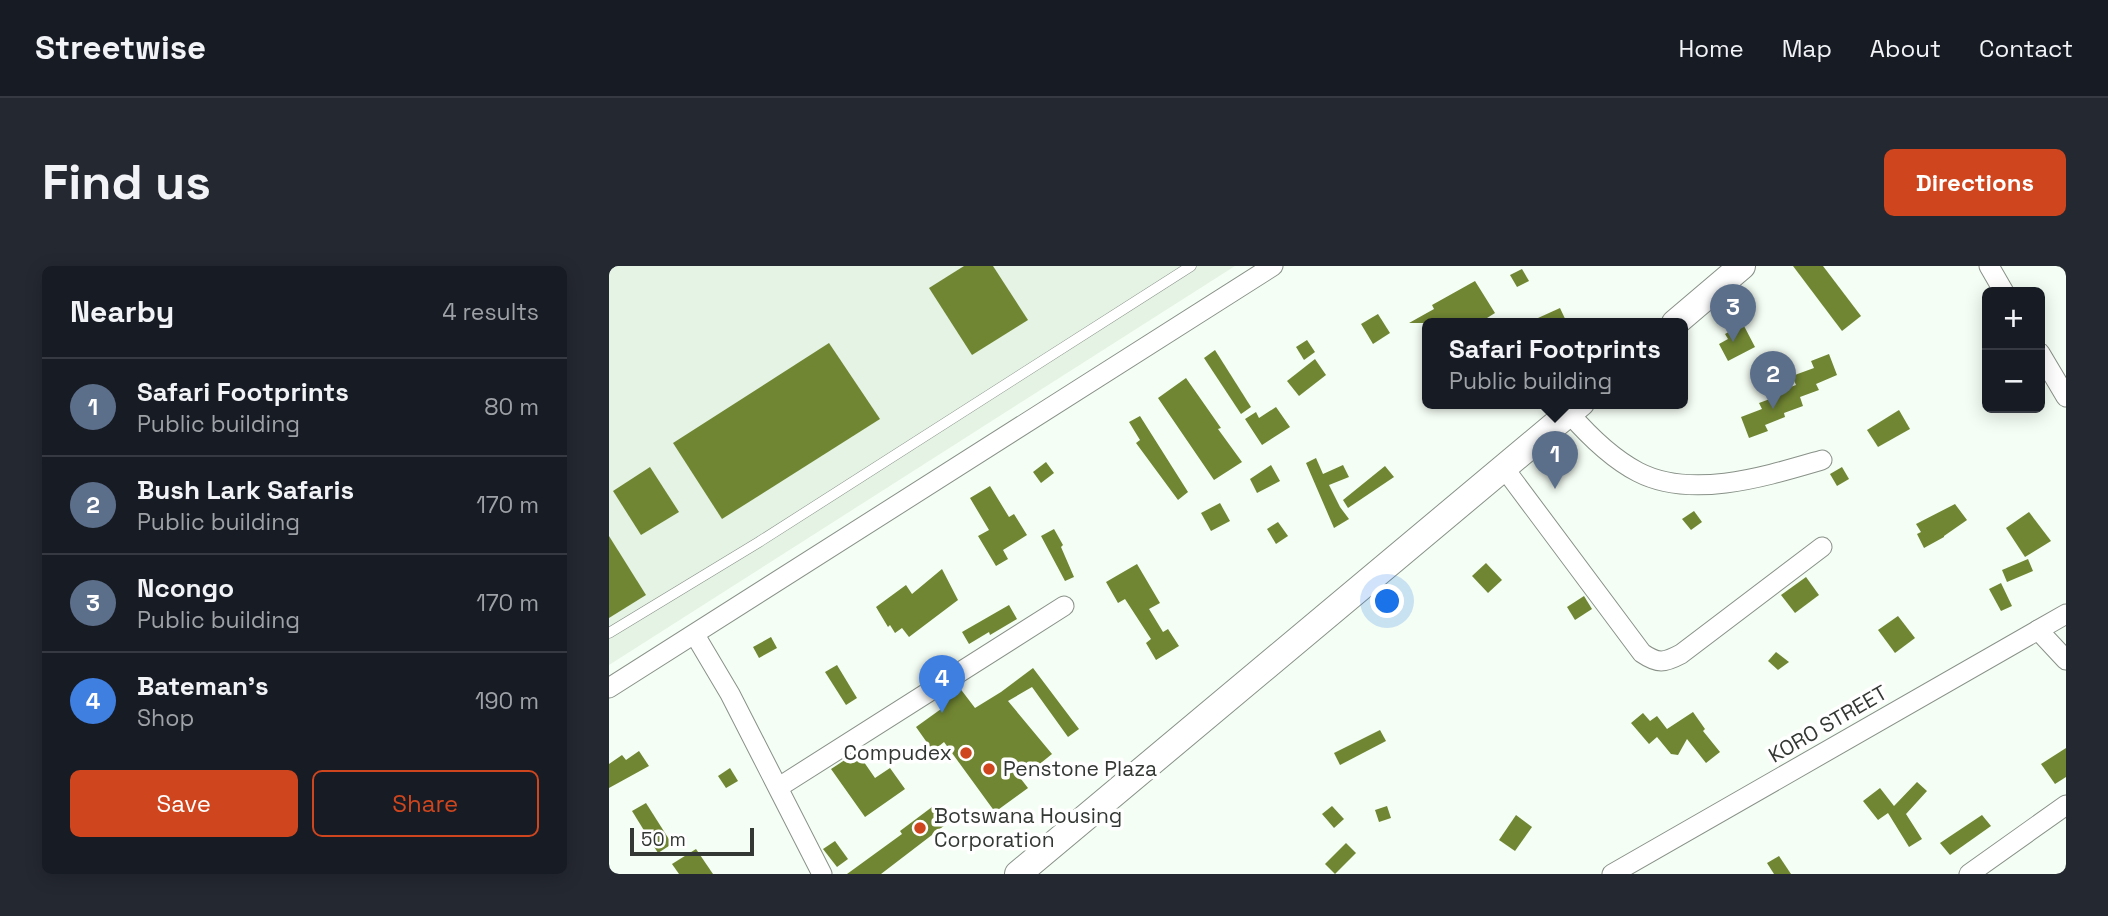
<!DOCTYPE html>
<html lang="en">
<head>
<meta charset="utf-8">
<style>
  body { margin:0; font-family:"Space Grotesk",sans-serif; background:#242831; color:#f1f3f6 }
  .controls { position:absolute; right:21px; top:21px; display:grid; overflow:hidden; border-radius:10px; box-shadow:0 4px 18px #0003 }
  .controls button { width:63px; height:63px; display:grid; place-items:center; padding:0; border:0; border-bottom:2px solid #363941; background:#171b24; color:#f1f3f6; font:35px sans-serif }
  .scale { position:absolute; left:21px; bottom:18px; width:124px; box-sizing:border-box; padding-left:7px; border:4px solid #343834; border-top:0; font-size:19px; line-height:24px; white-space:nowrap; color:#343834; -webkit-text-stroke:5px #fff; paint-order:stroke }
  .you { position:absolute; left:779px; top:336px; width:24px; height:24px; margin:-18px; border:5px solid #fff; border-radius:50%; background:#1a73e8; box-shadow:0 0 0 10px #1a73e833 }
  .badge { display:grid; place-items:center; width:46px; height:46px; border-radius:50%; background:#cf461e; color:#fff; font-size:23px; font-weight:700 }
  .pin { position:absolute; translate:-50% -58px; filter:drop-shadow(0 2px 4px #0008) }
  .pin::after { content:''; position:absolute; top:37px; width:24px; height:21px; background:inherit; clip-path:polygon(0 0,100% 0,50% 100%) }
  .popup { position:absolute; left:813px; top:52px; width:266px; height:91px; box-sizing:border-box; display:grid; place-content:center; border-radius:10px; background:#171b24; filter:drop-shadow(0 2px 5px #0005); font-size:23px; white-space:nowrap; color:#9ea1a6 }
  .popup b { font-size:26px; color:#f1f3f6 }
  .popup::after { content:''; position:absolute; left:50%; top:100%; margin-left:-14px; border:14px solid transparent; border-top-color:#171b24 }
  .list { margin:0; padding:0; list-style:none }
  h2 { display:flex; justify-content:space-between; align-items:center; height:91px; margin:0; padding:0 28px; font-size:30px }
  h2 small { font-size:23px; font-weight:400; color:#9ea1a6 }
  .list li { display:grid; grid-template-columns:46px 1fr auto; gap:21px; align-items:center; box-sizing:border-box; height:98px; padding:0 28px; border-top:2px solid #363941 }
  .list b { display:block; font-size:26px; white-space:nowrap }
  .list p { margin:0; font-size:23px; white-space:nowrap; color:#9ea1a6 }
  .list em { font-size:23px; font-style:normal; color:#9ea1a6 }
  .actions { display:flex; gap:14px; padding:21px 28px }
  .actions a { flex:1; padding:16px 0; border:2px solid #cf461e; border-radius:10px; text-align:center; font-size:24px; color:#cf461e }
  .actions .main { background:#cf461e; color:#fff }
  .map { position:relative; flex:none; width:1457px; height:608px; overflow:hidden; border-radius:10px }
  header { display:flex; align-items:center; gap:42px; box-sizing:border-box; height:98px; padding:0 35px; background:#171b24; border-bottom:2px solid #363941 }
  header strong { font-size:33px }
  nav { display:flex; gap:38px; margin-inline-start:auto; font-size:24px }
  .intro { display:flex; align-items:center; justify-content:space-between; box-sizing:border-box; height:168px; padding:0 42px }
  h1 { margin:0; font-size:49px }
  .button { padding:18px 32px; border-radius:10px; background:#cf461e; color:#fff; font-size:24px; font-weight:700 }
  main { display:flex; gap:42px; padding:0 42px }
  aside { flex:1; background:#171b24; border-radius:10px; box-shadow:0 4px 18px #0003 }
  .map>svg:first-child { display:block }
</style>
</head>
<body>
<header>
<strong>Streetwise</strong>
<nav><a>Home</a><a>Map</a><a>About</a><a>Contact</a></nav>
</header>
<div class="intro"><h1>Find us</h1><a class="button">Directions</a></div>
<main>
<aside>
<h2>Nearby<small>4 results</small></h2>
<ul class="list">
<li><span class="badge" style="background:#5c6f8a">1</span><div><b>Safari Footprints</b><p>Public building</p></div><em>80 m</em></li>
<li><span class="badge" style="background:#5c6f8a">2</span><div><b>Bush Lark Safaris</b><p>Public building</p></div><em>170 m</em></li>
<li><span class="badge" style="background:#5c6f8a">3</span><div><b>Ncongo</b><p>Public building</p></div><em>170 m</em></li>
<li><span class="badge" style="background:#3f7fe0">4</span><div><b>Bateman's</b><p>Shop</p></div><em>190 m</em></li>
</ul>
<div class="actions"><a class="main">Save</a><a>Share</a></div>
</aside>
<div class="map">
<svg width="1457" height="608" viewBox="0 0 1457 608">
  <rect width="100%" height="100%" fill="#f5fef4"/>
  <!-- built -->
  <polygon fill="#e4f3e3" points="0,0 626,0 0,399"/>
  <!-- building -->
  <g fill="#718633">
    <polygon points="355,0 384,0 419,54 363,89 320,22"/>
    <polygon points="1184,0 1214,0 1252,50 1233,65"/>
    <polygon points="913,3 920,15 908,21 901,9"/>
    <polygon points="866,15 886,47 870,57 800,57 825,43 823,39"/>
    <polygon points="951,42 958,57 918,57"/>
    <polygon points="769,48 781,67 764,78 752,58"/>
    <polygon points="1134,58 1146,81 1119,95 1110,78 1119,73 1116,68"/>
    <polygon points="698,74 706,86 695,94 687,81"/>
    <polygon points="220,77 271,153 113,253 64,177"/>
    <polygon points="606,84 642,141 632,148 595,92"/>
    <polygon points="1220,88 1228,109 1207,118 1210,124 1191,131 1194,140 1175,147 1176,151 1156,159 1159,165 1140,172 1132,151 1153,143 1150,137 1169,130 1168,126 1187,119 1183,110 1205,102 1202,95"/>
    <polygon points="706,93 717,109 690,130 678,115"/>
    <polygon points="577,112 612,162 609,163 633,196 605,214 549,132"/>
    <polygon points="667,141 681,161 653,179 636,153 647,146 650,152"/>
    <polygon points="1290,144 1301,163 1269,181 1258,164"/>
    <polygon points="531,150 579,226 569,234 527,177 531,174 520,156"/>
    <polygon points="707,192 714,208 734,199 740,211 720,219 731,241 740,253 725,262 697,197"/>
    <polygon points="437,196 445,207 432,217 424,206"/>
    <polygon points="662,199 671,215 648,227 641,213"/>
    <polygon points="776,200 785,211 739,242 734,234"/>
    <polygon points="41,201 70,246 32,269 4,225"/>
    <polygon points="1233,201 1240,213 1228,220 1221,208"/>
    <polygon points="381,220 400,251 405,248 418,269 394,284 399,293 387,300 369,270 380,264 361,232"/>
    <polygon points="611,237 621,255 602,265 592,247"/>
    <polygon points="1346,238 1358,254 1335,270 1335,271 1315,282 1308,268 1312,266 1307,258"/>
    <polygon points="1085,245 1093,256 1082,264 1073,253"/>
    <polygon points="1420,246 1442,275 1416,291 1397,262"/>
    <polygon points="669,256 679,270 667,278 658,263"/>
    <polygon points="445,263 454,279 452,281 465,311 456,315 432,270"/>
    <polygon points="0,270 37,329 0,352"/>
    <polygon points="1419,293 1424,305 1398,316 1393,304"/>
    <polygon points="877,297 893,314 879,327 863,310"/>
    <polygon points="528,298 551,337 540,343 554,366 559,363 570,380 547,394 537,377 542,373 516,333 509,337 497,316"/>
    <polygon points="333,303 349,334 300,371 293,362 286,367 281,359 279,361 267,341 297,319 303,328"/>
    <polygon points="1197,311 1210,329 1186,347 1172,329"/>
    <polygon points="1392,317 1403,340 1392,345 1380,323"/>
    <polygon points="975,330 983,343 966,354 958,341"/>
    <polygon points="400,339 408,353 381,369 380,366 360,378 353,366"/>
    <polygon points="1289,350 1306,372 1286,387 1269,364"/>
    <polygon points="162,371 168,382 150,392 144,381"/>
    <polygon points="1167,386 1180,396 1169,404 1159,395"/>
    <polygon points="228,399 248,432 237,439 216,406"/>
    <polygon points="424,402 470,463 459,471 423,421 399,435 443,488 412,513 419,522 386,546 335,476 324,485 307,461 332,443 327,436 350,421 366,442 392,426"/>
    <polygon points="1084,446 1096,463 1094,465 1111,486 1097,497 1078,473 1069,489 1062,488 1048,471 1040,478 1022,457 1034,447 1041,455 1048,450 1058,463"/>
    <polygon points="771,464 777,475 731,499 725,487"/>
    <polygon points="1457,482 1457,511 1446,518 1432,498"/>
    <polygon points="30,485 40,500 0,522 0,498 13,489 17,494"/>
    <polygon points="248,486 266,512 281,502 296,523 256,551 222,503"/>
    <polygon points="121,502 129,515 117,522 109,510"/>
    <polygon points="1308,516 1318,525 1297,548 1313,573 1300,581 1279,547 1269,554 1254,535 1271,522 1285,540"/>
    <polygon points="37,537 63,578 49,587 23,545"/>
    <polygon points="723,540 735,553 725,562 713,548"/>
    <polygon points="778,540 782,552 770,556 766,544"/>
    <polygon points="323,541 336,559 272,608 238,608 293,568 291,565"/>
    <polygon points="907,549 923,561 906,585 890,574"/>
    <polygon points="1373,549 1382,560 1341,589 1331,577"/>
    <polygon points="226,575 239,593 228,601 214,583"/>
    <polygon points="737,577 747,587 726,608 716,598"/>
    <polygon points="87,583 104,608 70,608 63,598"/>
    <polygon points="1170,590 1182,608 1165,608 1158,597"/>
  </g>
  <g fill="none" stroke-linecap="round" stroke-linejoin="round">
    <!-- lane casing -->
    <g stroke="#889188" stroke-width="11">
      <polyline id="lane" points="0,367 150,276 582,0"/>
    </g>
    <!-- street casing -->
    <g stroke="#889188" stroke-width="21">
      <g id="street">
        <polyline points="1380,0 1395,26"/>
        <polyline points="1431,87 1457,131"/>
        <path d="M 960,147 C 980,170 1002,192 1029,206 C 1083,234 1158,210 1213,194"/>
        <path d="M 895,202 L 1033,387 C 1049,398 1055,397 1072,388 L 1213,281"/>
        <polyline points="1429,364 1457,394"/>
        <polyline points="86,369 121,428 213,608"/>
        <polyline points="0,422 664,0"/>
        <polyline points="170,521 455,340"/>
        <polyline points="1003,608 1457,348"/>
        <polyline points="1360,608 1457,539"/>
      </g>
    </g>
    <!-- secondary casing -->
    <g stroke="#889188" stroke-width="28">
      <g id="secondary">
        <polyline points="1066,57 1133,0"/>
        <polyline points="409,608 972,137"/>
      </g>
    </g>
    <!-- lane -->
    <use href="#lane" stroke="#fff" stroke-width="10"/>
    <!-- street -->
    <use href="#street" stroke="#fff" stroke-width="19"/>
    <!-- secondary -->
    <use href="#secondary" stroke="#fff" stroke-width="26"/>
  </g>
  <!-- markers -->
  <g fill="#cf461e" stroke="#fff" stroke-width="2.5">
    <circle cx="357" cy="487" r="7"/>
    <circle cx="380" cy="503" r="7"/>
    <circle cx="311" cy="562" r="7"/>
  </g>
  <g text-anchor="middle" stroke-width="7" stroke-linejoin="round" paint-order="stroke">
    <!-- street labels -->
    <g font-size="21" fill="#343834" stroke="#fff">
      <text transform="translate(1219 458) rotate(-30)" y="7">KORO STREET</text>
    </g>
    <!-- poi labels -->
    <g font-size="21" fill="#343834" stroke="#fff" text-anchor="start">
      <text x="343" y="494" text-anchor="end">Compudex</text>
      <text x="394" y="510">Penstone Plaza</text>
      <text x="325" y="557">Botswana Housing<tspan x="325" dy="24">Corporation</tspan></text>
    </g>
  </g>
</svg>
<div class="controls">
<button>+</button>
<button>−</button>
</div>
<div class="scale">50 m</div>
<div class="you"></div>
<div class="pin badge" style="left:946px;top:223px;background:#5c6f8a">1</div>
<div class="popup"><b>Safari Footprints</b>Public building</div>
<div class="pin badge" style="left:1164px;top:143px;background:#5c6f8a">2</div>
<div class="pin badge" style="left:1124px;top:76px;background:#5c6f8a">3</div>
<div class="pin badge" style="left:333px;top:447px;background:#3f7fe0">4</div>
</div>
</main>
</body>
</html>
